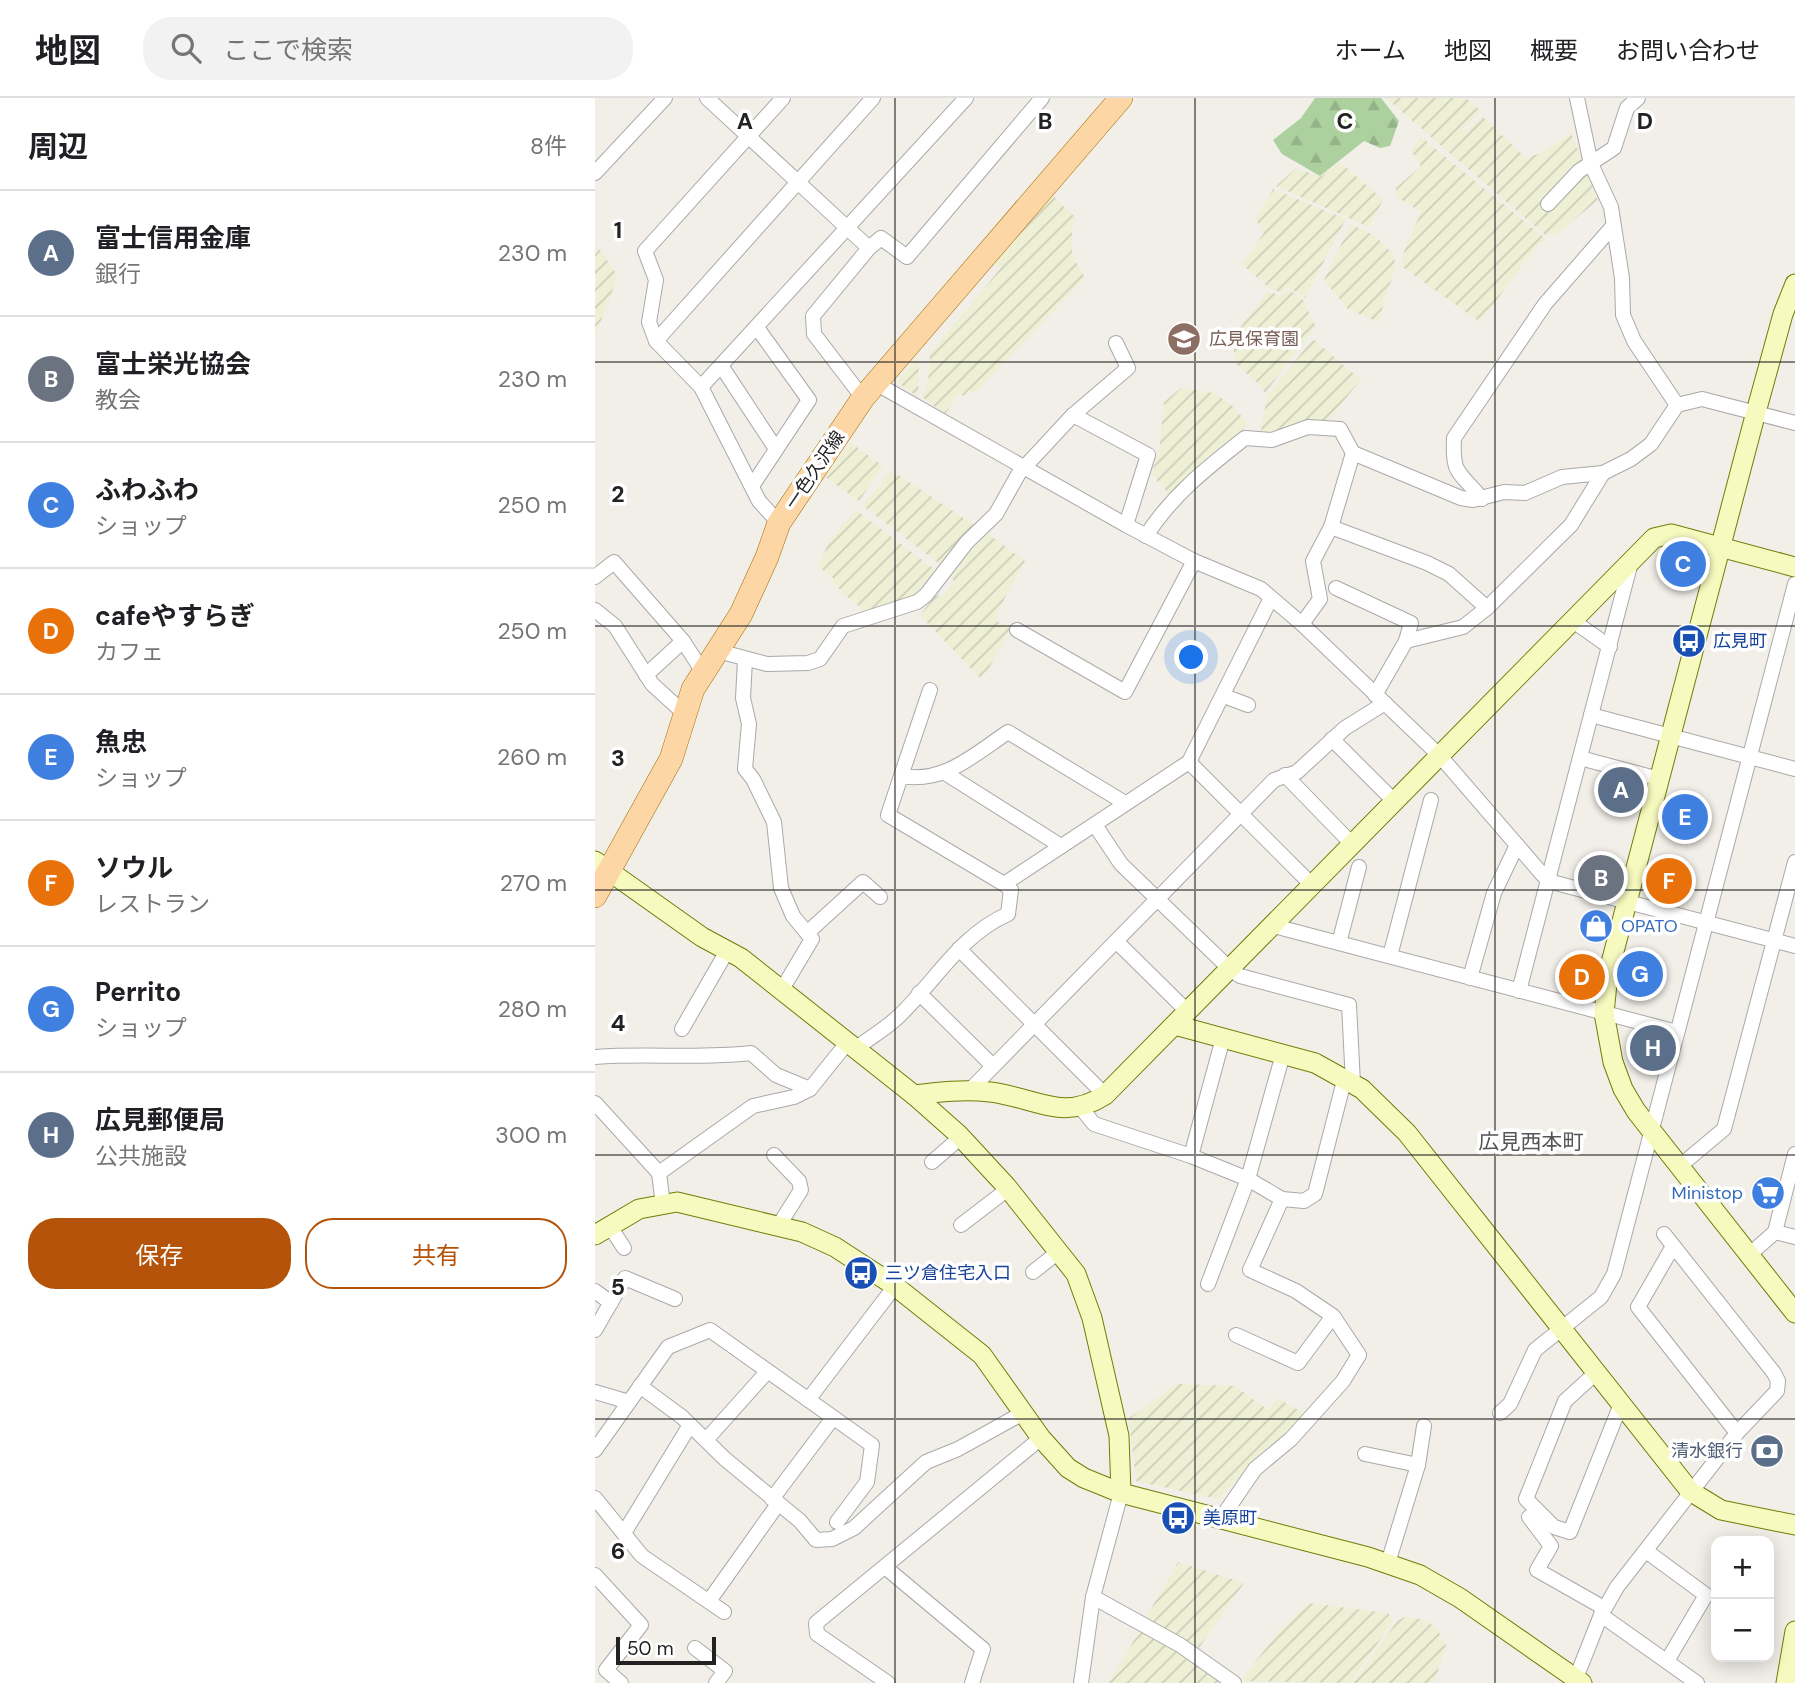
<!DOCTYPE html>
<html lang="ja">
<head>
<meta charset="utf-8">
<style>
  body { margin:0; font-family:"DM Sans","Noto Sans JP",sans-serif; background:#f2f2f2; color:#202124 }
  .controls { position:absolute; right:21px; bottom:21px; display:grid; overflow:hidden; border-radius:14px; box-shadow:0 4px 18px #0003 }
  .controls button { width:63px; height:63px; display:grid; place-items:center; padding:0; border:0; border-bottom:2px solid #e0e0e0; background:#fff; color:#202124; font:35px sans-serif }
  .scale { position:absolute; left:21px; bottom:18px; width:100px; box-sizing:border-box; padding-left:7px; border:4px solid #222; border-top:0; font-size:19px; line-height:24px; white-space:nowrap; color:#222; -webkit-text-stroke:5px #fff; paint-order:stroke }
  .you { position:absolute; left:597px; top:560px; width:24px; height:24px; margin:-18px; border:5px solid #fff; border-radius:50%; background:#1a73e8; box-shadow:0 0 0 10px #1a73e833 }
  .badge { display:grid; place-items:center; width:46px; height:46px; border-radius:50%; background:#b45309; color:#fff; font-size:23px; font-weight:700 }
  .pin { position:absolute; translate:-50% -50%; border:4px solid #fff; box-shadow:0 2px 7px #0006 }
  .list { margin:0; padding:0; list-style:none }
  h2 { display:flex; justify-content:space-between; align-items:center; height:91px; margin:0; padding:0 28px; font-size:30px }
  h2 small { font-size:23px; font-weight:400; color:#757577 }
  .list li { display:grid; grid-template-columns:46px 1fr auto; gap:21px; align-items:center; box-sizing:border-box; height:126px; padding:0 28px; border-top:2px solid #e0e0e0 }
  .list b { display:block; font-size:26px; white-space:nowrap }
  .list p { margin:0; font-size:23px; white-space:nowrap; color:#757577 }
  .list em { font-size:23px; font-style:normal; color:#757577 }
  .actions { display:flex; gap:14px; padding:21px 28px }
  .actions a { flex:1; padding:16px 0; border:2px solid #b45309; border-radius:28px; text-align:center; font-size:24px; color:#b45309 }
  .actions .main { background:#b45309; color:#fff }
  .icon { flex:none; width:38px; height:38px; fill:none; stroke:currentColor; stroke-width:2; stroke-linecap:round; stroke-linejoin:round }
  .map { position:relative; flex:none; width:1200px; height:1585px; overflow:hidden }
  header { display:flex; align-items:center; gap:42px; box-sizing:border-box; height:98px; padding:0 35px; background:#fff; border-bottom:2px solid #e0e0e0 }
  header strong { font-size:33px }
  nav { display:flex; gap:38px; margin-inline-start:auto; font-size:24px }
  .search { width:490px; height:63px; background:#f2f2f2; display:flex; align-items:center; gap:18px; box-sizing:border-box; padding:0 24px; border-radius:28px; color:#757577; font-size:26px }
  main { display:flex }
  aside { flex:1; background:#fff }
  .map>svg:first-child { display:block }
</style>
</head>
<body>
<header>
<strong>地図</strong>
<div class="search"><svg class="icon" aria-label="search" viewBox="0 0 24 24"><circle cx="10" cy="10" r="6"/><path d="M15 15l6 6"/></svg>ここで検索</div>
<nav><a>ホーム</a><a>地図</a><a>概要</a><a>お問い合わせ</a></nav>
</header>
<main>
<aside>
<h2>周辺<small>8件</small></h2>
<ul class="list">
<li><span class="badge" style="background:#5c6f8a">A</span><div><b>富士信用金庫</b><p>銀行</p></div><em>230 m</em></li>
<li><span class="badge" style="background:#6b7280">B</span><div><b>富士栄光協会</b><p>教会</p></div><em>230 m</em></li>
<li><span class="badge" style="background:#3f7fe0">C</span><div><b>ふわふわ</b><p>ショップ</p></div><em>250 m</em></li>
<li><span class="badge" style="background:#e8710a">D</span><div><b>cafeやすらぎ</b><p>カフェ</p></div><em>250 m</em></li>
<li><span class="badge" style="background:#3f7fe0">E</span><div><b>魚忠</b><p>ショップ</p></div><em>260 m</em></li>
<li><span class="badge" style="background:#e8710a">F</span><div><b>ソウル</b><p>レストラン</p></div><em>270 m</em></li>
<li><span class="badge" style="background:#3f7fe0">G</span><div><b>Perrito</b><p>ショップ</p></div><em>280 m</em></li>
<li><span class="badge" style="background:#5c6f8a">H</span><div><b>広見郵便局</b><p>公共施設</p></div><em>300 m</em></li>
</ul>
<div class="actions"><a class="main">保存</a><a>共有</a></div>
</aside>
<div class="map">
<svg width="1200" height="1585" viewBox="0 0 1200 1585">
  <defs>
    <pattern id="farmland-furrows" width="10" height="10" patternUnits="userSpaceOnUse" patternTransform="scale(1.75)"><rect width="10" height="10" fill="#eef0d5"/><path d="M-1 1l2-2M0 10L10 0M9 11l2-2" fill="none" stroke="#ccceb7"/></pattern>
    <pattern id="forest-firs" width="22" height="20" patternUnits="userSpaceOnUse" patternTransform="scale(1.75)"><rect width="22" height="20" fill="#add19e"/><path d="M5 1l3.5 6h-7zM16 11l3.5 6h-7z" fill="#95b388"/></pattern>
  </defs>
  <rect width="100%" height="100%" fill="#f2efe9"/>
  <!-- farmland -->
  <g fill="url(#farmland-furrows)">
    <polygon points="791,0 871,0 886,13 867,32 871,34 888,19 931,60 946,55 976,35 1003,102 962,136 950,137"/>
    <polygon points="826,39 951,141 942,148 885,224 806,168 810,150 826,114 802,99 801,90 826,68 816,53"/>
    <polygon points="745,64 788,102 774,129 681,88 700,71 727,78"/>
    <polygon points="678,91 751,121 710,200 692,188 686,195 673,189 647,166 669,135 661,121"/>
    <polygon points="456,96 481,120 477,133 477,156 490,180 380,295 374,292 369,298 364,296 350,316 327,299 333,285 335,255 405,171 400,164"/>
    <polygon points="756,126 780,138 799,157 800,171 783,224 753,211 729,182"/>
    <polygon points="0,145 23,178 0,238"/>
    <polygon points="693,191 708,202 721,229 670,295 663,285 642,267 636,242 673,193 686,198"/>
    <polygon points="718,241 766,282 728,328 665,339 672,298"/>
    <polygon points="324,256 323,299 302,284"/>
    <polygon points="586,290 619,295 638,308 652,325 643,340 574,396 556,376 564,355 569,304"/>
    <polygon points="255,344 288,368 264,403 230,379"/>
    <polygon points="296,372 379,427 346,467 268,408"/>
    <polygon points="261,412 343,474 327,496 273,516 248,495 238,484 238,480 223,468 234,444"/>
    <polygon points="392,435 430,463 404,511 401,523 416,530 393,572 385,580 325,517 340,497 347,498 359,483 355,477"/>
    <polygon points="582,1286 640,1288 673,1312 683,1301 711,1316 623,1401 541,1383 534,1320"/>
    <polygon points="583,1464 649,1485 604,1550 550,1521"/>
    <polygon points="714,1505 793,1515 798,1523 755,1585 645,1583 686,1531"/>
    <polygon points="809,1519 826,1521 841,1529 851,1548 839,1585 758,1585 802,1523"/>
    <polygon points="546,1531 591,1554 632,1585 513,1585"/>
  </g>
  <!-- forest -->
  <polygon fill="url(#forest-firs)" points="720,0 786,0 804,23 795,48 785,50 769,43 725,78 687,56 678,42 706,20"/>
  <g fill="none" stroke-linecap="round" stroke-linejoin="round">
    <!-- street casing -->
    <g stroke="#a9a9a9" stroke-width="16">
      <g id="street">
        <polyline points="112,0 274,150 218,218 219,236 268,300"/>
        <polyline points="982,0 996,66 1016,109 1027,180 1028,217 1039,243 1082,307 1107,301 1200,325"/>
        <polyline points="0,75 70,0"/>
        <polyline points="953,106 984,73 1019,50 1032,10 1043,0"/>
        <polyline points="274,150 286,140 312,159 447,0"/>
        <polyline points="61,243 278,0"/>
        <polyline points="127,269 181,351"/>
        <polyline points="282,286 531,427 599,463 666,491 707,526 845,658 953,783 1200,848"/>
        <polyline points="106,289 371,0"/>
        <polyline points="478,317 553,357 531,427"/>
        <polyline points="758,355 736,429 832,465 854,476 892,510"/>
        <polyline points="157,388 214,302 163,231"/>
        <path d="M 887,401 C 865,373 857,379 859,340 L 950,206 L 1018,128"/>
        <polyline points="184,425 164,403 106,289 61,243 54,224 61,182 50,153 188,0"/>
        <path d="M 551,438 C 577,397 612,370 650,340 L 677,342 L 713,329 L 745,331 L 758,355 L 866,400 L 878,402 L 909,394 L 930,395 L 967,379 L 1008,375 L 1036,361 L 1056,346 L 1082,307"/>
        <polyline points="0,479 19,464 88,543 108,574"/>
        <polyline points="741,490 816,525 811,543 780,597"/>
        <polyline points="0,512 20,528 57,586 90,616"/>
        <polyline points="978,523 1015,549"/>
        <polyline points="707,526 725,501 718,463 736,429"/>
        <polyline points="422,532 530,594 599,463"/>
        <polyline points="811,543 868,529 892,510 976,427 1008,375"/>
        <polyline points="123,553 172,566 213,565 225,561 248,528 322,504 331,497 372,444 401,416 424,375 478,317 533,270 521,245"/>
        <polyline points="150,562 148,600 154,626 150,671 158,681 179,724 186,790 198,818 212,835"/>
        <polyline points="51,577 88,543"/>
        <polyline points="629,598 653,607"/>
        <polyline points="996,617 1200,671"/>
        <polyline points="737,641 800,704"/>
        <polyline points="985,660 1064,681"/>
        <polyline points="594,664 718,788"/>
        <polyline points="350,675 466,748"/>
        <polyline points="690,677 758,747"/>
        <polyline points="306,678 335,592"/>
        <polyline points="500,727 526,766 635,871 645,878 754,907 758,985"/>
        <polyline points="409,786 594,664 676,500"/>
        <polyline points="679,828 1082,934"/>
        <polyline points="522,844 593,914"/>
        <polyline points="744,845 764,769"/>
        <polyline points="364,851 510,997"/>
        <polyline points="795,858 836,702"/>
        <polyline points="875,880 899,795 922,747"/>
        <polyline points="186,893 217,841 212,835 268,784 285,799"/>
        <polyline points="924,893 1036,464"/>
        <polyline points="324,895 398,968"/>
        <polyline points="87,931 132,853"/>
        <path d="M 259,952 C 273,941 290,931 303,919 C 340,884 365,837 413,816 L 416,792 L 409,786 L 293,717 L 306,678 C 349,686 380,656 413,634 L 530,705"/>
        <path d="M 0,959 C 52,955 104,961 156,955 L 181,977 L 215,991"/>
        <polyline points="375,992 679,682 702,674 750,630 790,605"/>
        <polyline points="0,1005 64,1075"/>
        <polyline points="486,1010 499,1026 596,1058 653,1081 687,1101 709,1103 720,1096 750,979"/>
        <polyline points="179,1057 204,1083 206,1092 184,1127"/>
        <polyline points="596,1058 628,940"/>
        <polyline points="337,1064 366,1039"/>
        <polyline points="1085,1068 1129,1031 1200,764"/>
        <polyline points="68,1107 64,1075 158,1008 199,999 215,991 252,945"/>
        <polyline points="14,1127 29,1150"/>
        <polyline points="366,1127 413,1091"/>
        <polyline points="1180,1134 1200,1139"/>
        <polyline points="1077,1150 1043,1209 1142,1335"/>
        <polyline points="1154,1157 1180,1134 1200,1056"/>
        <polyline points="438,1174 462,1155"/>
        <polyline points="613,1186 653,1081 688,956"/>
        <polyline points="0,1193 16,1205"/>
        <polyline points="0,1232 30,1180 80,1201"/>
        <polyline points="641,1237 703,1265 738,1218 701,1193 655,1172 687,1101"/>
        <polyline points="1002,1274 970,1303 931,1401 959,1429 975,1434 1026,1306"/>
        <polyline points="45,1288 87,1319 130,1361 205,1423 221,1442 237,1441 259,1430 331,1364 363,1351 428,1315"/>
        <polyline points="0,1294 34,1304"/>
        <polyline points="213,1302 300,1188"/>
        <polyline points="905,1315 915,1306 940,1252 1006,1199 1019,1176 1200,486"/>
        <polyline points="111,1342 172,1274"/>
        <polyline points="0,1352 73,1249 115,1232 277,1347 272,1384 242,1424"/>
        <polyline points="770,1356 823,1367"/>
        <polyline points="0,1400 47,1458 129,1514"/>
        <polyline points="177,1401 238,1320"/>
        <polyline points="934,1419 956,1448 942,1472 1009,1510"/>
        <polyline points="625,1422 660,1371 696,1341 748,1283 764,1257 738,1218"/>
        <polyline points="29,1435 95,1327"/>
        <polyline points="1051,1453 1111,1497 1072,1563"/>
        <polyline points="793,1465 823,1367 829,1328"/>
        <polyline points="290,1469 388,1551 377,1585"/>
        <polyline points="0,1477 46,1527 11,1572 26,1585"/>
        <polyline points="498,1499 585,1547 639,1585"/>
        <polyline points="114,1503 183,1406"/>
        <polyline points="1006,1517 1102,1585"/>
        <polyline points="100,1550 130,1573 121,1585"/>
        <polyline points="293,1585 222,1536 221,1525 446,1340"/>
        <polyline points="486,1585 498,1499 526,1395"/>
        <polyline points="979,1585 1006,1517 1022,1489 1142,1335 1182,1293 1183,1283 1179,1275 1069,1136"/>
      </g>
    </g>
    <!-- secondary casing -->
    <g stroke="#707d05" stroke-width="21">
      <g id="secondary">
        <polyline points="1200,186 1188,216 1161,314 1032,804 1013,876 1009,915 1018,964 1028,991 1041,1013 1200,1215"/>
        <polyline points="0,763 107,839 146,860 319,997 363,1036 412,1089 481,1176 497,1220 524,1338 526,1395"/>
        <polyline points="580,927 720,965 767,991 812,1035 1095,1393 1126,1412 1200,1427"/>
        <path d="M 319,997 C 344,994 369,991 395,994 C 440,999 467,1025 510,997 L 1059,440 L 1076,436 L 1200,469"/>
        <polyline points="0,1137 44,1111 82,1104 207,1134 240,1149 300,1188 387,1257 446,1340 473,1370 489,1380 526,1395 773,1459 825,1477 865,1500 987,1585"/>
        <polyline points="1191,1585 1200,1533"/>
      </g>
    </g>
    <!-- primary casing -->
    <g stroke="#a06b00" stroke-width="24">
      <polyline id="primary" points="0,798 76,661 98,591 146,516 172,459 184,425 268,300 526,0"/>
    </g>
    <!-- street -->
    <use href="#street" stroke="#fff" stroke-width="14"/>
    <!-- secondary -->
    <use href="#secondary" stroke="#f7fabf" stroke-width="19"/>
    <!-- primary -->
    <use href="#primary" stroke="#fcd6a4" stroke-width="23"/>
  </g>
  <!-- grid -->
  <path fill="none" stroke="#222" stroke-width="2" stroke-opacity="0.55" d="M 300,0 L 300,1585M 600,0 L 600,1585M 900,0 L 900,1585M 0,264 L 1200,264M 0,528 L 1200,528M 0,792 L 1200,792M 0,1057 L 1200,1057M 0,1321 L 1200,1321"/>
  <!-- icons -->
  <defs>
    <g id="school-disc" transform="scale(1.75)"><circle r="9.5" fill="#8d6e63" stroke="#fff"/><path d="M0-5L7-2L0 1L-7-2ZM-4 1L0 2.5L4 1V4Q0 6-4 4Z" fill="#fff"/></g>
    <g id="bus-disc" transform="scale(1.75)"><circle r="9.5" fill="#1a4fb4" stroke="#fff"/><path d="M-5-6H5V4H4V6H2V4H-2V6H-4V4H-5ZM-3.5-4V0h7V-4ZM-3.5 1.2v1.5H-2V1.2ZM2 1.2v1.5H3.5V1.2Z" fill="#fff"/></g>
    <g id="shop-disc" transform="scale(1.75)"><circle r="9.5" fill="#3f7fe0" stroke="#fff"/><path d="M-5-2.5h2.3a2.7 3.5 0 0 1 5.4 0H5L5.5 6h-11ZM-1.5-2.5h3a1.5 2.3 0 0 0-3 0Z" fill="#fff"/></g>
    <g id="supermarket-disc" transform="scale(1.75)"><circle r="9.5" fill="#3f7fe0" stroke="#fff"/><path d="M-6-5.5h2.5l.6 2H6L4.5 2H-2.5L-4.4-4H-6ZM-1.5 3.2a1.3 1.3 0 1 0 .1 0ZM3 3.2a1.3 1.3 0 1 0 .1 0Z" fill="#fff"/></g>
    <g id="bank-disc" transform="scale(1.75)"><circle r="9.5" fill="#5c6f8a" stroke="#fff"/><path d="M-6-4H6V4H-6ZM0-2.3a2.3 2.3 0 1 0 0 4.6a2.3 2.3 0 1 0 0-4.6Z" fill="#fff"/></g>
  </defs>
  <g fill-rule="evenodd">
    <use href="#school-disc" x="589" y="241"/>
    <use href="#bus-disc" x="1094" y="543"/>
    <use href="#shop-disc" x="1001" y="828"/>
    <use href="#supermarket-disc" x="1173" y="1095"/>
    <use href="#bus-disc" x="266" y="1175"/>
    <use href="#bank-disc" x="1172" y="1353"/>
    <use href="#bus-disc" x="583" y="1420"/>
  </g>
  <g text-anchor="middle" stroke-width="7" stroke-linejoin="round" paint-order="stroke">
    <!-- education labels -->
    <g font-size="18" fill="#785e54" stroke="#fff" text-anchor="start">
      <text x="614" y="247">広見保育園</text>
    </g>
    <!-- street labels -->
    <g font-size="18" fill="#222" stroke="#fff">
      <text transform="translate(220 372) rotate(-56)" y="6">一色久沢線</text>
    </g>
    <!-- transit labels -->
    <g font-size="18" fill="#164399" stroke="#fff" text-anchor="start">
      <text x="1118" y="549">広見町</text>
      <text x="290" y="1181">三ツ倉住宅入口</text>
      <text x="608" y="1426">美原町</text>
    </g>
    <!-- shop labels -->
    <g font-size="18" fill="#366cbe" stroke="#fff" text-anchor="start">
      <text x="1026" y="834">OPATO</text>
      <text x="1148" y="1101" text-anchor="end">Ministop</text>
    </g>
    <!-- service labels -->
    <g font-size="18" fill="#4e5e75" stroke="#fff" text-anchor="end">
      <text x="1148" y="1359">清水銀行</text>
    </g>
    <!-- quarter labels -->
    <g font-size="21" fill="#555" stroke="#fff">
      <text x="936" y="1051">広見西本町</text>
    </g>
  </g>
  <g font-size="23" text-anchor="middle" font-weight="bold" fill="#222" stroke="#fff" stroke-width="7" stroke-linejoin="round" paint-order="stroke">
    <text x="150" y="31">A</text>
    <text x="450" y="31">B</text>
    <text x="750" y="31">C</text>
    <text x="1050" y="31">D</text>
    <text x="23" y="140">1</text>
    <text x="23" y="404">2</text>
    <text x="23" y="668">3</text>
    <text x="23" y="933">4</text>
    <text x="23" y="1197">5</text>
    <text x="23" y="1461">6</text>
  </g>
</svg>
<div class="controls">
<button>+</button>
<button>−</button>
</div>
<div class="scale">50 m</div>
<div class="you"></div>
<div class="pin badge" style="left:1026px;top:692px;background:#5c6f8a">A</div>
<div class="pin badge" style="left:1006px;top:780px;background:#6b7280">B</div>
<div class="pin badge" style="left:1088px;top:466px;background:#3f7fe0">C</div>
<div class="pin badge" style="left:987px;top:879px;background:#e8710a">D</div>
<div class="pin badge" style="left:1090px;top:719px;background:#3f7fe0">E</div>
<div class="pin badge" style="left:1074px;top:783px;background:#e8710a">F</div>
<div class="pin badge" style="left:1045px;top:876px;background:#3f7fe0">G</div>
<div class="pin badge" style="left:1058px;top:950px;background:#5c6f8a">H</div>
</div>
</main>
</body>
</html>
